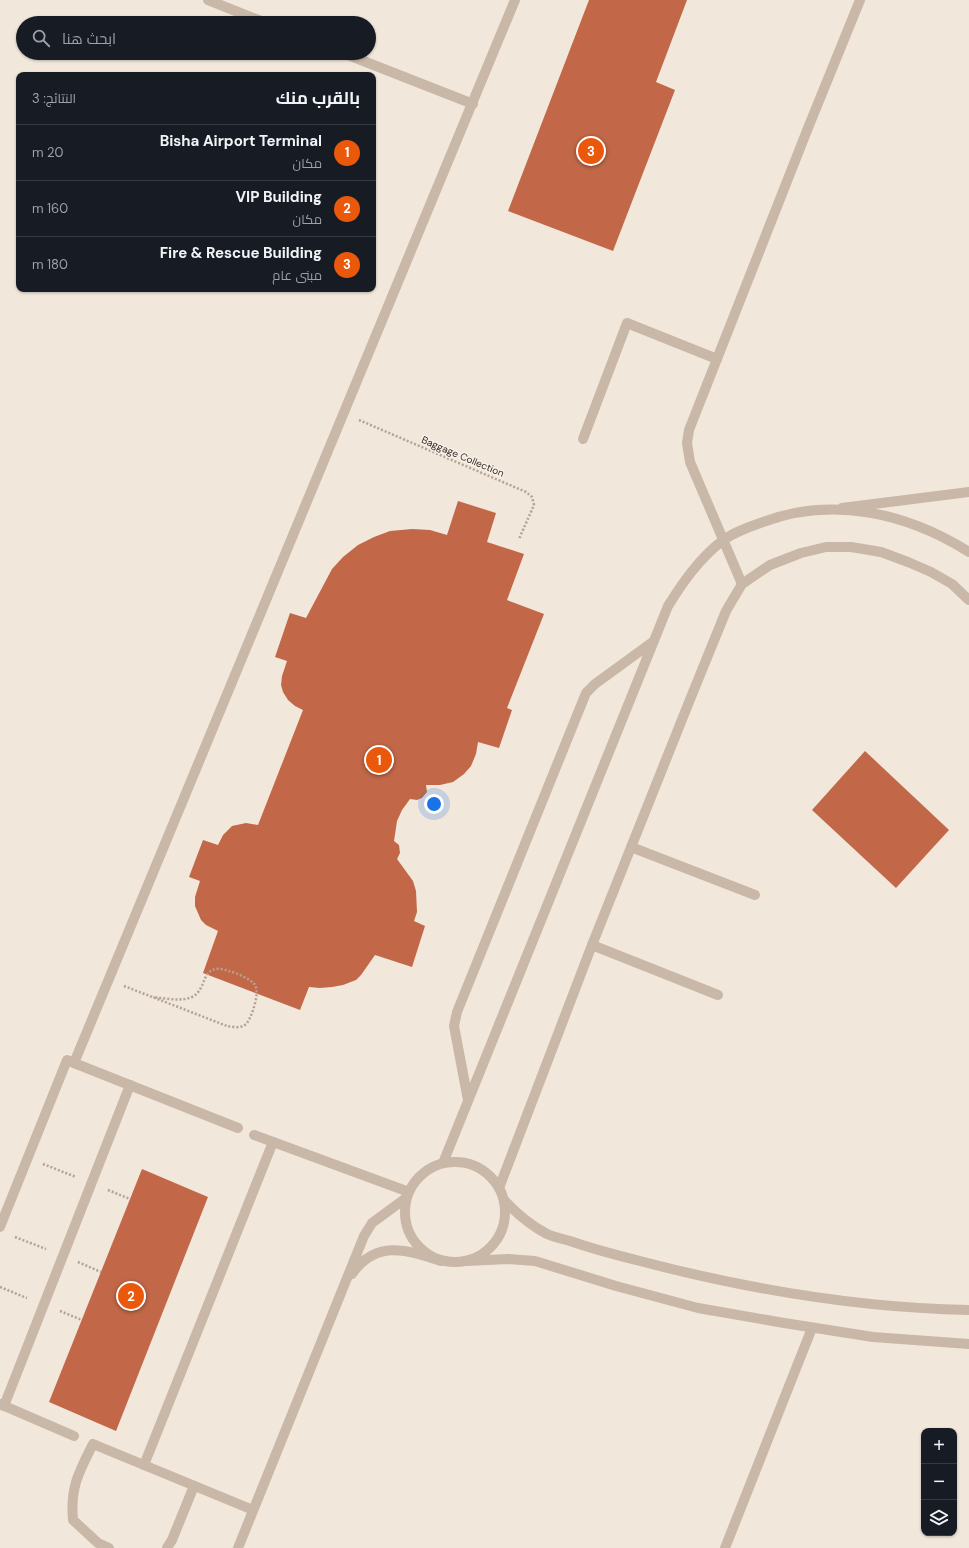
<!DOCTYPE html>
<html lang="ar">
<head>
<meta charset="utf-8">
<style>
  body { margin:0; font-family:"DM Sans",Cairo,sans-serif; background:#20242c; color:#f1f3f6; direction:rtl }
  .controls { position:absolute; right:12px; bottom:12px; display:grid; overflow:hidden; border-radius:8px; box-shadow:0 1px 3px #0004 }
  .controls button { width:36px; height:36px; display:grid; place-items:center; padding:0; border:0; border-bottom:1px solid #363941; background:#171b24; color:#f1f3f6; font:20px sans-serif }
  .you { position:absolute; left:434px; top:804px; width:14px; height:14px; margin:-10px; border:3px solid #fff; border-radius:50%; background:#1a73e8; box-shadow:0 0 0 6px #1a73e833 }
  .badge { display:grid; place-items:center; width:26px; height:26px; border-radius:50%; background:#ea580c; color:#fff; font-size:13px; font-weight:700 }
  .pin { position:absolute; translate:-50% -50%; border:2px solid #fff; box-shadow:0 1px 4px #0006 }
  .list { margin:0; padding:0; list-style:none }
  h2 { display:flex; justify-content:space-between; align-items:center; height:52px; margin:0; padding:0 16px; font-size:17px }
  h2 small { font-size:13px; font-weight:400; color:#9ea1a6 }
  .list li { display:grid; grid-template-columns:26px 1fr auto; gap:12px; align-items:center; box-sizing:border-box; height:56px; padding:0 16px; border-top:1px solid #363941 }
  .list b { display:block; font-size:15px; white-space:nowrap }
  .list p { margin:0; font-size:13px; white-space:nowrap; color:#9ea1a6 }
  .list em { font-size:13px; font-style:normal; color:#9ea1a6 }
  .icon { flex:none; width:22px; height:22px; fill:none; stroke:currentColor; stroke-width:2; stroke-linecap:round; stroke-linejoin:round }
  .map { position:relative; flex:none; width:969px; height:1548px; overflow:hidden; direction:ltr }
  .search { position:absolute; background:#171b24; box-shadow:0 1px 3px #0004; left:16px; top:16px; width:360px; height:44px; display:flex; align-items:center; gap:10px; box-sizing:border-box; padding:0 14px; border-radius:22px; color:#9ea1a6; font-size:15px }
  .panel { position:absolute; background:#171b24; box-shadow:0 1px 3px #0004; left:16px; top:72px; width:360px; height:220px; border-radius:8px; direction:rtl }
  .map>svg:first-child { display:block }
</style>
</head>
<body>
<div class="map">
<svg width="969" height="1548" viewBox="0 0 969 1548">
  <rect width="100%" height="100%" fill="#f1e7db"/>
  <!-- building -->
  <g fill="#c26848">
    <polygon points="589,0 687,0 656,82 675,90 613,251 508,211"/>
    <polygon points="458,501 496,513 487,542 524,554 507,600 544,614 507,708 512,710 499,748 478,742 476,754 471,766 464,774 453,782 440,785 426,785 427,792 422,798 417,800 410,799 402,810 397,821 394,841 399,845 400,853 397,859 413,881 416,891 417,912 414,921 425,926 412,967 375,955 361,975 356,980 343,985 332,987 320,988 309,987 300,1010 203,973 218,931 206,925 201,920 195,906 195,897 200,881 189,877 203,840 218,845 223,835 232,826 246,823 258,825 303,710 295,706 288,700 283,692 281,685 282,676 287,661 275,657 290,613 306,618 332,569 343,557 358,545 374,537 390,531 412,529 430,530 447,535"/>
    <polygon points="865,751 949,830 896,888 812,810"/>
    <polygon points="142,1169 208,1197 116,1431 49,1402"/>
  </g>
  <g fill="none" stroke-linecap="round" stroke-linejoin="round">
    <!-- path -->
    <g stroke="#b4a292" stroke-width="2.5" stroke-dasharray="2 2" stroke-linecap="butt">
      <polyline points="359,420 526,492 532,497 534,505 519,539"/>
      <path d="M 124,986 L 227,1026 C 233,1027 242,1029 247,1023 C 252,1016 260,993 255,985 C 251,979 236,973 229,971 C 199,961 209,989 192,997 C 180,1002 165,998 153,997"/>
      <polyline points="43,1164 76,1177"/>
      <polyline points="108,1190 130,1199"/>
      <polyline points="15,1237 46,1249"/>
      <polyline points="78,1262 101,1272"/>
      <polyline points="0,1287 27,1298"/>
      <polyline points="60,1311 82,1320"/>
    </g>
    <!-- service -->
    <g stroke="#c9b7a7" stroke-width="10">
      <polyline points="208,0 266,23"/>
      <polyline points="343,53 473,104"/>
      <polyline points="631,847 755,895"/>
      <polyline points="592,945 718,995"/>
      <polyline points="238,1128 74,1063 515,0"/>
      <polyline points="0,1227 67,1060 74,1063"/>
      <polyline points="0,1404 74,1436"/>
      <polyline points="4,1406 130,1085"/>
    </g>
    <!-- minor -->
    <g stroke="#c9b7a7" stroke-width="10">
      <polyline points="583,439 627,323 717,359"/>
      <polyline points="842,508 969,492"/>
      <polyline points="742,584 690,462 687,443 689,430 808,128 860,0"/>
      <polyline points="254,1135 409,1192"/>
      <path d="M 352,1274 C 376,1239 408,1250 441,1261"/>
      <polyline points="144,1465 273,1142"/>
      <path d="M 109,1548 L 98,1543 L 73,1520 C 70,1487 79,1472 93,1444 L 253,1510"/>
      <polyline points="167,1548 172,1540 194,1486"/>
      <polyline points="238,1548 364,1236 372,1223 406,1198"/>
      <polyline points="725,1548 812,1328"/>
    </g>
    <!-- tertiary -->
    <g stroke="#c9b7a7" stroke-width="10">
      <polyline points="468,1100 454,1026 457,1012 586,693 595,684 654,641"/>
      <circle cx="455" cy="1212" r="50"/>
      <path d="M 443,1163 L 668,606 C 683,582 699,559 722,541 C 734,532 749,527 763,522 C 833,496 907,513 969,552"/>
      <polyline points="499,1188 592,945 689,702 726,611 742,584 770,565 801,553 826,547 851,547 881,552 908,562 931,572 952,584 969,600"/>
      <path d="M 504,1200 C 517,1214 530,1225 547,1234 C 554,1237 562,1239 570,1241 C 593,1249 616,1255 640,1261 C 747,1289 858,1308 969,1310"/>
      <polyline points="467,1261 508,1259 535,1261 616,1286 698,1308 784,1323 873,1337 969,1344"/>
    </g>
  </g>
  <g text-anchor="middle" stroke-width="3" stroke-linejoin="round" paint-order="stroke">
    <!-- street labels -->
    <g font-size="10" fill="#352c28" stroke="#f9f1e7">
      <text transform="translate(463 456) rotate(23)" y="4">Baggage Collection</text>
    </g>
  </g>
</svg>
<div class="controls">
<button>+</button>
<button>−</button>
<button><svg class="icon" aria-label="layers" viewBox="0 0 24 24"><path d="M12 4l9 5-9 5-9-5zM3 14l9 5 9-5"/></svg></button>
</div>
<div class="you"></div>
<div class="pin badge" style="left:379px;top:760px">1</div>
<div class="pin badge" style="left:131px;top:1296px">2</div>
<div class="pin badge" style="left:591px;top:151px">3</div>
<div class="search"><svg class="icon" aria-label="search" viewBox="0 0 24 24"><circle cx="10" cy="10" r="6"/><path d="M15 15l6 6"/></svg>ابحث هنا</div>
<section class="panel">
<h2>بالقرب منك<small>النتائج: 3</small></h2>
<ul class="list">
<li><span class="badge">1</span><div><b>Bisha Airport Terminal</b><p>مكان</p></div><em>20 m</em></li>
<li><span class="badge">2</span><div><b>VIP Building</b><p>مكان</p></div><em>160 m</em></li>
<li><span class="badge">3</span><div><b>Fire &amp; Rescue Building</b><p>مبنى عام</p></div><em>180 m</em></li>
</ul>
</section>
</div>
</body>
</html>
